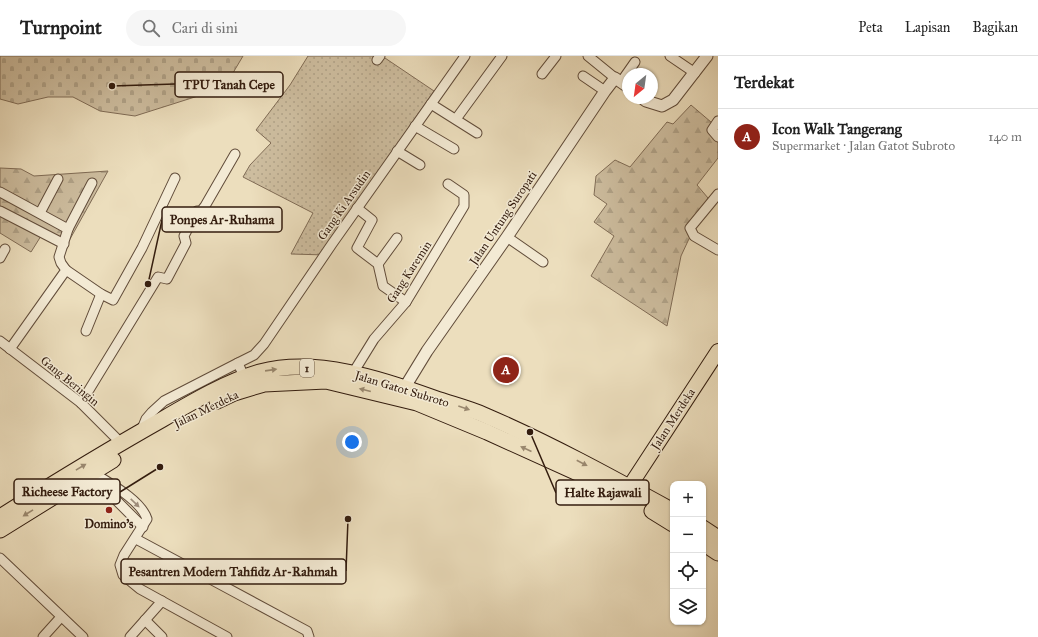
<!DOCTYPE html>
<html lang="id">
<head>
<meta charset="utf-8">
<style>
  body { margin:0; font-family:"IM FELL Great Primer",serif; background:#f6f6f6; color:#222 }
  .controls { position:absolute; right:12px; bottom:12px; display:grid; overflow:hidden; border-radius:8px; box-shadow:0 1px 3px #0004 }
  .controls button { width:36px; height:36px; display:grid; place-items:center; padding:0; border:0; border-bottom:1px solid #e0e0e0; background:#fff; color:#222; font:20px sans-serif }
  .compass { position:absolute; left:622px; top:12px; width:36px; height:36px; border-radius:50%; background:#fff; box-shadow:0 1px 3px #0004; rotate:209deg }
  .you { position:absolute; left:352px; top:386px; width:14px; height:14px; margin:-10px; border:3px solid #fff; border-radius:50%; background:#1a73e8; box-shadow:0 0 0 6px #1a73e833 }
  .badge { display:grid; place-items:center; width:26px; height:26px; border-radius:50%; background:#8f2418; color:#fff; font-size:13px; font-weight:700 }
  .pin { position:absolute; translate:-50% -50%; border:2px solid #fff; box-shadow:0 1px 4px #0006 }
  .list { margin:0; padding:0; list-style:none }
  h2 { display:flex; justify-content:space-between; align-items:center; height:52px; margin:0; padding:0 16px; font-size:17px }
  h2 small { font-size:13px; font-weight:400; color:#767676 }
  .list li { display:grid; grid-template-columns:26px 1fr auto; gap:12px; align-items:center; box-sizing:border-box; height:56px; padding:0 16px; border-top:1px solid #e0e0e0 }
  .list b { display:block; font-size:15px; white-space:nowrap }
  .list p { margin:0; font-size:13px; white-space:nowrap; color:#767676 }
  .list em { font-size:13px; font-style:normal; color:#767676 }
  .icon { flex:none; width:22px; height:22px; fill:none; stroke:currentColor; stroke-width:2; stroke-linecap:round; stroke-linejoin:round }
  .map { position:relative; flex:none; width:718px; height:581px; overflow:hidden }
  header { display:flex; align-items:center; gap:24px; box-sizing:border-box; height:56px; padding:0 20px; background:#fff; border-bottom:1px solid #e0e0e0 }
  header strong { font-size:19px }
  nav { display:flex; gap:22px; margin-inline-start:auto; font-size:14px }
  .search { width:280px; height:36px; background:#f6f6f6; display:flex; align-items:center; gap:10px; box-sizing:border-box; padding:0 14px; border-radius:22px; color:#767676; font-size:15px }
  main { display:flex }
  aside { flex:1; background:#fff }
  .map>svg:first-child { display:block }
</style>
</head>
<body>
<header>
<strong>Turnpoint</strong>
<div class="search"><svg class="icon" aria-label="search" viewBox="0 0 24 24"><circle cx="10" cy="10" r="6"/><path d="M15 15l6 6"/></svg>Cari di sini</div>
<nav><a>Peta</a><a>Lapisan</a><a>Bagikan</a></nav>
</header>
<main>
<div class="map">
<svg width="718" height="581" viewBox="0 0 718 581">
  <defs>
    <pattern id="grass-dots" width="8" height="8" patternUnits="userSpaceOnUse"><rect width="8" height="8" fill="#cdbd9f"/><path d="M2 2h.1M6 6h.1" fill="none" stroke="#b0a288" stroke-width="1.8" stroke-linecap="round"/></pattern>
    <pattern id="forest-firs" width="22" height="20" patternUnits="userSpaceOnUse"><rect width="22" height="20" fill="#cdbd9f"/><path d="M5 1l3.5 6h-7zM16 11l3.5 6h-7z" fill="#b0a288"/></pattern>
    <pattern id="cemetery-stones" width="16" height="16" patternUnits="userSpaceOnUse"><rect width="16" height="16" fill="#cdbd9f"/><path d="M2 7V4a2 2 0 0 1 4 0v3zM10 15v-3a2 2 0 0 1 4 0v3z" fill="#b0a288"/></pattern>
  </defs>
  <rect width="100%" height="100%" fill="#ecdebd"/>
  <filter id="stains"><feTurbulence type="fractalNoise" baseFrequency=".005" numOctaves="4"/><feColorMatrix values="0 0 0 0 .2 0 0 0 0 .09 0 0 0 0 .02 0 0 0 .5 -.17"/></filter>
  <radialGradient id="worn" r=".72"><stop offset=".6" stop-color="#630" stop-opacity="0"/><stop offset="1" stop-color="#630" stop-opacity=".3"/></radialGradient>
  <!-- grass -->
  <polygon fill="url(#grass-dots)" stroke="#806c56" points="308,0 382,0 434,35 365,134 326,199 291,198 313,157 243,121 250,109 271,87 256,74 290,29"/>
  <!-- forest -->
  <g fill="url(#forest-firs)" stroke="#806c56">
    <polygon points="691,49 718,72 718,102 697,129 708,142 681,200 667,270 591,220 614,180 594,166 607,148 594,139 596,120 615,104 630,111 667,66 673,68"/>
    <polygon points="0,112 21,113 34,120 108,115 65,192 41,180 31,196 0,177"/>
  </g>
  <!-- cemetery -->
  <polygon fill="url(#cemetery-stones)" stroke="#806c56" points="0,0 243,0 227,27 220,33 135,60 100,55 73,41 48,41 18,48 0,43"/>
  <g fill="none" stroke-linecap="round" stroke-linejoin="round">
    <!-- minor casing -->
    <g stroke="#614c3a" stroke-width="11">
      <g id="minor">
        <polyline points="588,0 615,22"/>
        <polyline points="670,0 695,17"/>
        <polyline points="377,4 380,0"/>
        <polyline points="542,18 556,0"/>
        <polyline points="583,20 605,35"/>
        <polyline points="621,26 635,6"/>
        <polyline points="431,48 477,77"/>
        <polyline points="456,63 502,0"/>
        <polyline points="718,65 712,74 718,81"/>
        <polyline points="415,70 454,93"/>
        <polyline points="397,95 420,109"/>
        <polyline points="0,136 68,173 59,201 61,207 66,214 10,293"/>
        <polyline points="718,138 690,172 694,180 718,194"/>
        <polyline points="357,152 372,164 357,192 378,208 383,230 406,246"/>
        <polyline points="0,155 64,188"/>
        <polyline points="40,157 58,123"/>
        <polyline points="68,173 92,127"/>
        <polyline points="507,181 543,206"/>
        <polyline points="0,202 5,193"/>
        <polyline points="378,208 397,182"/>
        <polyline points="66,214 101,238 113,244 142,192 175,122"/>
        <polyline points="86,275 101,238"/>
        <polyline points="0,285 81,347 117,383 120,388"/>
        <polyline points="238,307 254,299 264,288 332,188 465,0"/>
        <polyline points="353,317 374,283 406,246 464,150 464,139 448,128"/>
        <polyline points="81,347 158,221 167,223 186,187 184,180 197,155 201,155 205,150 235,98"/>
        <polyline points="141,375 146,363 152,356 164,345 238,307 244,321"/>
        <path d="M 92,416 C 109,427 141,444 147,463 L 124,499 L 120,509 L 123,519 L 140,533 L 227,581"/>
        <polyline points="86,421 114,442 143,471"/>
        <polyline points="136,483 307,575 309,581"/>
        <polyline points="0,502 83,581"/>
        <polyline points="145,564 162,581"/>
        <polyline points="43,581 61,561"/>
        <polyline points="130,581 162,545"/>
      </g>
    </g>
    <!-- tertiary casing -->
    <g stroke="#614c3a" stroke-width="13">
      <g id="tertiary">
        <polyline points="642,42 646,45 662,50 673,44 707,0"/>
        <polyline points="405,331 427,295 507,181 605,35 615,22 628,31"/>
      </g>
    </g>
    <!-- primary casing -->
    <g stroke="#331c0e" stroke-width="16">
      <polyline id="primary" points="624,439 718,295"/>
    </g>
    <!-- trunk casing -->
    <g stroke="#331c0e" stroke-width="17">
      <g id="trunk">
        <polyline points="217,345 234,337 264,328 326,325 417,347 487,376 604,429"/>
        <polyline points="652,455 673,468"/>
        <path d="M 0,461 C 54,427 108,394 163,363 C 192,346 228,325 260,316 C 316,301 382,323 434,342 C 451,348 468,352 484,359 C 549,387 611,421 673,455"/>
        <polyline points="703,472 718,482"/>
        <polyline points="0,474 113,404"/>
        <polyline points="703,487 718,497"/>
      </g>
    </g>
    <!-- minor -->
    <use href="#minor" stroke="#f3ead4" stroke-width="9"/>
    <!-- tertiary -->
    <use href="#tertiary" stroke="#f3ead4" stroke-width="11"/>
    <!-- primary -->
    <use href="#primary" stroke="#ecdebd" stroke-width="14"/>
    <!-- trunk -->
    <use href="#trunk" stroke="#ecdebd" stroke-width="15"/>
  </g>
  <!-- one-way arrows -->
  <defs><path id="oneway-solid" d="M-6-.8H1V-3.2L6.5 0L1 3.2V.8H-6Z"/></defs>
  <g fill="#99876e">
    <use href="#oneway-solid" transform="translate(271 314) rotate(-8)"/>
    <use href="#oneway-solid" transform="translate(365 334) rotate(-166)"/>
    <use href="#oneway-solid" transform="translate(464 352) rotate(19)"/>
    <use href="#oneway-solid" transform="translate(526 393) rotate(-156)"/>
    <use href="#oneway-solid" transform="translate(582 407) rotate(28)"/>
    <use href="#oneway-solid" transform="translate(81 411) rotate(-31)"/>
    <use href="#oneway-solid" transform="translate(28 457) rotate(148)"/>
  </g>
  <use fill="#9d8d7b" href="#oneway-solid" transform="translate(135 447) rotate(44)"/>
  <!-- markers -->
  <circle fill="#8f2418" stroke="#f3ead4" stroke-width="1.5" cx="109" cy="454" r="4"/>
  <g text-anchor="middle" stroke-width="3" stroke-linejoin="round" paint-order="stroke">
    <!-- shield labels -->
    <rect fill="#f3ead4" stroke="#6d5a49" stroke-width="1" x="300" y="303" width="14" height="18" rx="3"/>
    <g font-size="11" font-weight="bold" fill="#331c0e">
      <text x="307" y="316">1</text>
    </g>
    <!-- street labels -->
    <g font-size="12" fill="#331c0e" stroke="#f3ead4">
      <text transform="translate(344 149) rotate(-55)" y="4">Gang Ki Arsudin</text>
      <text transform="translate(503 162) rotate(-56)" y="4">Jalan Untung Suropati</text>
      <text transform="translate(409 216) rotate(-57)" y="4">Gang Karemin</text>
      <text transform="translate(70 325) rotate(39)" y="4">Gang Beringin</text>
      <text transform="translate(402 333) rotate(17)" y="4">Jalan Gatot Subroto</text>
      <text transform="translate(206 353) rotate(-26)" y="4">Jalan Merdeka</text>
      <text transform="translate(673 363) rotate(-57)" y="4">Jalan Merdeka</text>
    </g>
    <!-- poi labels -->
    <g font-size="12" font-weight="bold" fill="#331c0e" stroke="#f3ead4">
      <text x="109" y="472">Domino's</text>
    </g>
  </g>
  <!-- callouts -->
  <path fill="none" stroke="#331c0e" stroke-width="1.5" d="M112 30L175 28M148 228L162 164M160 411L120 436M530 376L556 437M348 463L346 515"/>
  <g fill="#331c0e" stroke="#f3ead4" stroke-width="1.5">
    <circle cx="112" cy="30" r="4"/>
    <circle cx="148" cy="228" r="4"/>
    <circle cx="160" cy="411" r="4"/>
    <circle cx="530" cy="376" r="4"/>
    <circle cx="348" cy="463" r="4"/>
  </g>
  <g fill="#f3ead4" stroke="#331c0e" stroke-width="1.5">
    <rect x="175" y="16" width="108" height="25" rx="4"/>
    <rect x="162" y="151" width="120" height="25" rx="4"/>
    <rect x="14" y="423" width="106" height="25" rx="4"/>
    <rect x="556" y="424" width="93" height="25" rx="4"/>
    <rect x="121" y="503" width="225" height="25" rx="4"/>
  </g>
  <g font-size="13" text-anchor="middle" font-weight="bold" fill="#331c0e">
    <text x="229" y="33">TPU Tanah Cepe</text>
    <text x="222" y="168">Ponpes Ar-Ruhama</text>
    <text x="67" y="440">Richeese Factory</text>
    <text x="603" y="441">Halte Rajawali</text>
    <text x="233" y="520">Pesantren Modern Tahfidz Ar-Rahmah</text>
  </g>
  <rect width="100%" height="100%" filter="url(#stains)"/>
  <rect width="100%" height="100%" fill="url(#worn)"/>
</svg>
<div class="controls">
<button>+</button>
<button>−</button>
<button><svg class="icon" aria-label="locate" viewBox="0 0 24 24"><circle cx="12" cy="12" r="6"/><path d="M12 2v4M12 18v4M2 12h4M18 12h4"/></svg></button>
<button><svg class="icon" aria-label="layers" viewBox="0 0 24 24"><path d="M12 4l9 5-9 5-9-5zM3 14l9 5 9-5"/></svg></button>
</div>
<svg class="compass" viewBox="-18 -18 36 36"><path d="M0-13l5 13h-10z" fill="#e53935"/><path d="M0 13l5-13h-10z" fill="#767676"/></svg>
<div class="you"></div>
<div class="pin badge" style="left:506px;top:314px">A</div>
</div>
<aside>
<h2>Terdekat<small></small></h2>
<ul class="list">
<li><span class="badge">A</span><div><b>Icon Walk Tangerang</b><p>Supermarket · Jalan Gatot Subroto</p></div><em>140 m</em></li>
</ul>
</aside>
</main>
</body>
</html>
